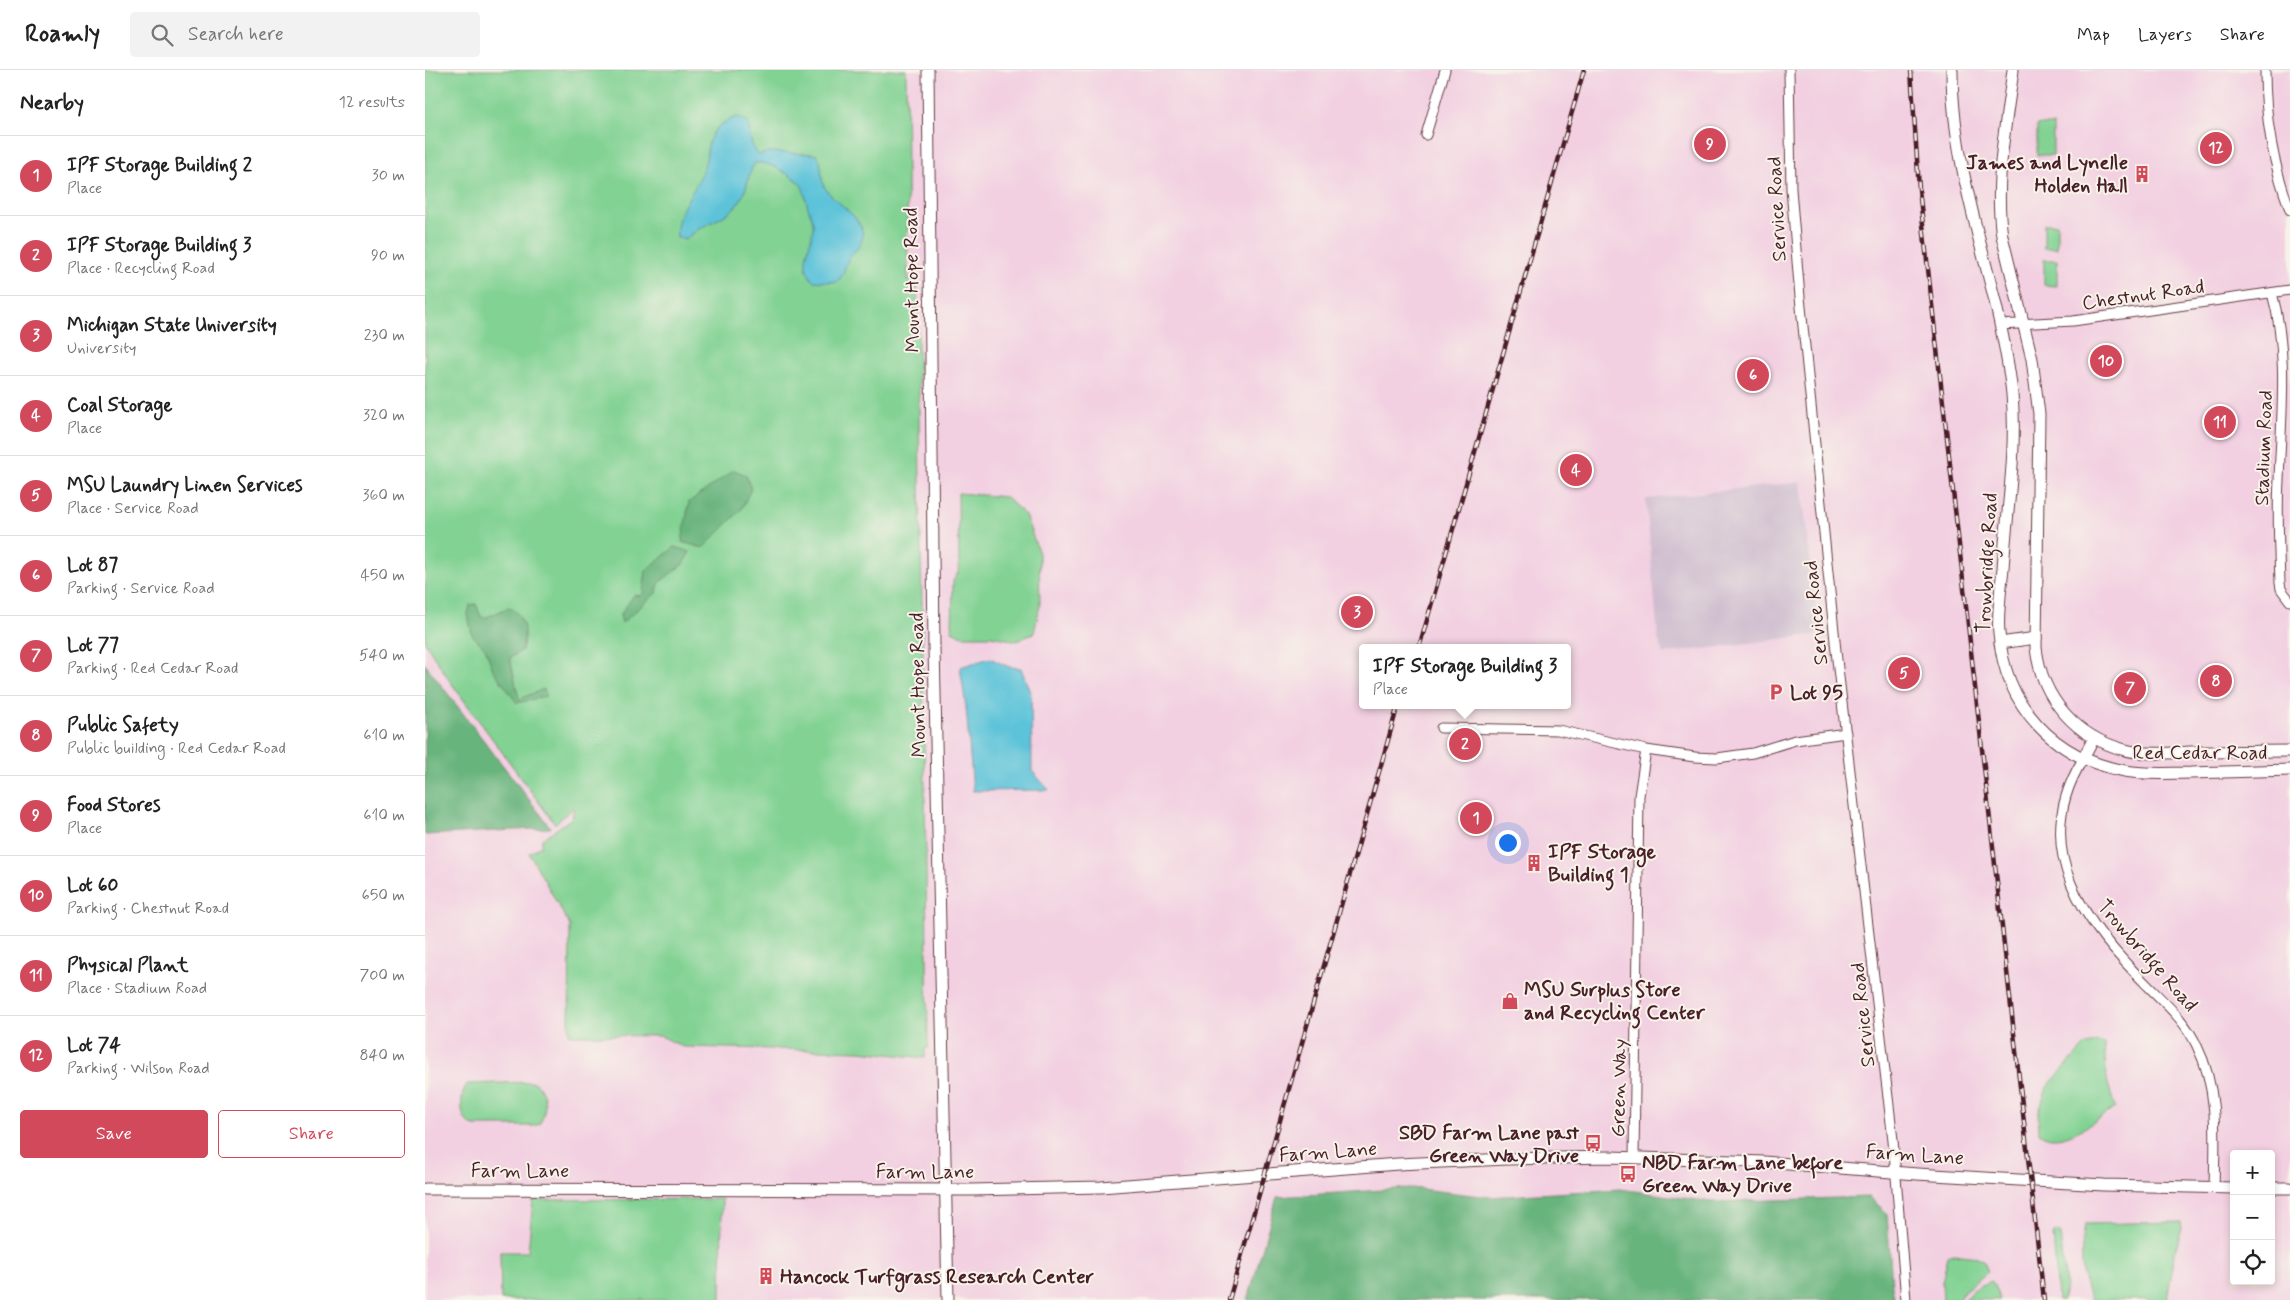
<!DOCTYPE html>
<html lang="en">
<head>
<meta charset="utf-8">
<style>
  body { margin:0; font-family:Mynerve,sans-serif; background:#f2f2f2; color:#222 }
  .controls { position:absolute; right:15px; bottom:15px; display:grid; overflow:hidden; border-radius:5px; box-shadow:0 2px 8px #0003 }
  .controls button { width:45px; height:45px; display:grid; place-items:center; padding:0; border:0; border-bottom:1px solid #e0e0e0; background:#fff; color:#222; font:25px sans-serif }
  .you { position:absolute; left:1082px; top:772px; width:18px; height:18px; margin:-12px; border:4px solid #fff; border-radius:50%; background:#1a73e8; box-shadow:0 0 0 8px #1a73e833 }
  .badge { display:grid; place-items:center; width:32px; height:32px; border-radius:50%; background:#d1495b; color:#fff; font-size:16px; font-weight:700 }
  .pin { position:absolute; translate:-50% -50%; border:2px solid #fff; box-shadow:0 1px 5px #0006 }
  .popup { position:absolute; left:934px; top:574px; width:212px; height:65px; box-sizing:border-box; display:grid; place-content:center; border-radius:5px; background:#fff; filter:drop-shadow(0 1px 4px #0005); font-size:16px; white-space:nowrap; color:#767676 }
  .popup b { font-size:19px; color:#222 }
  .popup::after { content:''; position:absolute; left:50%; top:100%; margin-left:-10px; border:10px solid transparent; border-top-color:#fff }
  .list { margin:0; padding:0; list-style:none }
  h2 { display:flex; justify-content:space-between; align-items:center; height:65px; margin:0; padding:0 20px; font-size:21px }
  h2 small { font-size:16px; font-weight:400; color:#767676 }
  .list li { display:grid; grid-template-columns:32px 1fr auto; gap:15px; align-items:center; box-sizing:border-box; height:80px; padding:0 20px; border-top:1px solid #e0e0e0 }
  .list b { display:block; font-size:19px; white-space:nowrap }
  .list p { margin:0; font-size:16px; white-space:nowrap; color:#767676 }
  .list em { font-size:16px; font-style:normal; color:#767676 }
  .actions { display:flex; gap:10px; padding:15px 20px }
  .actions a { flex:1; padding:11px 0; border:1px solid #d1495b; border-radius:5px; text-align:center; font-size:18px; color:#d1495b }
  .actions .main { background:#d1495b; color:#fff }
  .icon { flex:none; width:28px; height:28px; fill:none; stroke:currentColor; stroke-width:2; stroke-linecap:round; stroke-linejoin:round }
  .map { position:relative; flex:none; width:1865px; height:1230px; overflow:hidden }
  header { display:flex; align-items:center; gap:30px; box-sizing:border-box; height:70px; padding:0 25px; background:#fff; border-bottom:1px solid #e0e0e0 }
  header strong { font-size:24px }
  nav { display:flex; gap:28px; margin-inline-start:auto; font-size:18px }
  .search { width:350px; height:45px; background:#f2f2f2; display:flex; align-items:center; gap:12px; box-sizing:border-box; padding:0 18px; border-radius:5px; color:#767676; font-size:19px }
  main { display:flex }
  aside { flex:1; background:#fff }
  .map>svg:first-child { display:block }
</style>
</head>
<body>
<header>
<strong>Roamly</strong>
<div class="search"><svg class="icon" aria-label="search" viewBox="0 0 24 24"><circle cx="10" cy="10" r="6"/><path d="M15 15l6 6"/></svg>Search here</div>
<nav><a>Map</a><a>Layers</a><a>Share</a></nav>
</header>
<main>
<aside>
<h2>Nearby<small>12 results</small></h2>
<ul class="list">
<li><span class="badge">1</span><div><b>IPF Storage Building 2</b><p>Place</p></div><em>30 m</em></li>
<li><span class="badge">2</span><div><b>IPF Storage Building 3</b><p>Place · Recycling Road</p></div><em>90 m</em></li>
<li><span class="badge">3</span><div><b>Michigan State University</b><p>University</p></div><em>230 m</em></li>
<li><span class="badge">4</span><div><b>Coal Storage</b><p>Place</p></div><em>320 m</em></li>
<li><span class="badge">5</span><div><b>MSU Laundry Linen Services</b><p>Place · Service Road</p></div><em>360 m</em></li>
<li><span class="badge">6</span><div><b>Lot 87</b><p>Parking · Service Road</p></div><em>450 m</em></li>
<li><span class="badge">7</span><div><b>Lot 77</b><p>Parking · Red Cedar Road</p></div><em>540 m</em></li>
<li><span class="badge">8</span><div><b>Public Safety</b><p>Public building · Red Cedar Road</p></div><em>610 m</em></li>
<li><span class="badge">9</span><div><b>Food Stores</b><p>Place</p></div><em>610 m</em></li>
<li><span class="badge">10</span><div><b>Lot 60</b><p>Parking · Chestnut Road</p></div><em>650 m</em></li>
<li><span class="badge">11</span><div><b>Physical Plant</b><p>Place · Stadium Road</p></div><em>700 m</em></li>
<li><span class="badge">12</span><div><b>Lot 74</b><p>Parking · Wilson Road</p></div><em>840 m</em></li>
</ul>
<div class="actions"><a class="main">Save</a><a>Share</a></div>
</aside>
<div class="map">
<svg width="1865" height="1230" viewBox="0 0 1865 1230">
  <rect width="100%" height="100%" fill="#f7f3e8"/>
  <filter id="ink" filterUnits="userSpaceOnUse"><feTurbulence type="fractalNoise" baseFrequency=".02" numOctaves="2"/><feDisplacementMap in="SourceGraphic" scale="10" xChannelSelector="R" yChannelSelector="G"/><feConvolveMatrix kernelMatrix="1 2 1 2 8 2 1 2 1" color-interpolation-filters="sRGB"/></filter>
  <filter id="wash" filterUnits="userSpaceOnUse"><feTurbulence type="fractalNoise" baseFrequency=".0096" numOctaves="4" result="noise"/><feDisplacementMap in="SourceGraphic" scale="20" xChannelSelector="R" yChannelSelector="G"/><feGaussianBlur stdDeviation="1.12" result="paint"/><feColorMatrix in="noise" values="0 0 0 0 0 0 0 0 0 0 0 0 0 0 0 0 0 1.4 0 .05"/><feComposite in="paint" operator="in"/></filter>
  <g filter="url(#wash)">
    <rect width="100%" height="100%" fill="#f5e4cd"/>
    <!-- built -->
    <path fill="#f2cfe1" fill-rule="evenodd" d="M 0,0 L 1865,0 L 1865,1230 L 0,1230 ZM 938,578 L 1142,578 L 1142,635 L 938,635 ZM 1809,1084 L 1846,1084 L 1846,1211 L 1809,1211 Z"/>
    <!-- industrial -->
    <polygon fill="#cfbdcf" points="1376,412 1394,564 1238,584 1233,568 1221,429"/>
    <!-- green -->
    <g fill="#81d293" stroke="#66785f">
      <path d="M 0,0 L 481,0 L 483,211 L 492,198 C 495,458 501,718 503,978 L 500,979 L 500,988 L 434,981 L 258,977 L 236,966 L 144,965 L 145,856 L 104,783 L 116,776 L 117,769 L 147,748 L 149,737 L 130,754 L 24,610 L 0,572 Z"/>
      <rect x="1612" y="55" width="16" height="30"/>
      <rect x="1619" y="154" width="13" height="24"/>
      <polygon points="1619,190 1632,190 1632,216 1619,215"/>
      <polygon points="533,423 581,427 600,445 614,483 615,535 609,563 592,571 566,566 537,566 527,561 528,511 534,501"/>
      <path d="M 1673,972 L 1679,974 L 1682,1010 L 1690,1038 C 1671,1050 1635,1080 1614,1063 L 1613,1045 L 1622,1017 L 1659,976 Z"/>
      <path d="M 108,1012 C 122,1018 123,1043 114,1054 L 109,1056 L 49,1056 C 34,1053 34,1025 42,1014 Z"/>
      <polygon points="297,1129 296,1230 76,1230 75,1182 103,1182 108,1130"/>
      <path d="M 1756,1152 L 1757,1159 L 1751,1178 L 1742,1230 L 1666,1230 C 1655,1203 1655,1183 1660,1154 Z"/>
      <polygon points="1632,1161 1635,1164 1641,1217 1637,1230 1633,1230 1628,1164"/>
      <polygon points="1528,1184 1552,1187 1559,1191 1563,1202 1539,1221 1535,1230 1518,1230 1517,1212 1523,1186"/>
      <path d="M 1567,1211 L 1575,1230 L 1540,1230 C 1546,1219 1556,1215 1567,1211 Z"/>
    </g>
    <!-- forest -->
    <g fill="#68b47d" stroke="#596a54">
      <polygon points="309,400 321,405 326,419 316,440 278,478 257,472 264,432"/>
      <polygon points="250,477 265,482 258,494 235,512 231,523 197,553 195,545 209,525 215,526 218,523 221,500"/>
      <path d="M 51,534 L 56,547 L 62,547 L 84,537 C 101,547 101,562 97,580 L 85,588 L 94,629 L 119,619 L 121,626 L 92,633 L 68,600 L 60,578 L 47,565 L 43,544 L 45,535 Z"/>
      <polygon points="0,594 126,758 0,765"/>
      <polygon points="987,1118 1064,1127 1195,1119 1286,1132 1444,1127 1462,1143 1468,1230 823,1230 852,1127"/>
    </g>
    <!-- water -->
    <g fill="#5cc3d9" stroke="#537182">
      <path d="M 313,47 L 323,52 C 325,63 325,77 334,85 L 345,82 L 387,84 L 392,85 C 399,95 394,108 400,118 C 410,134 446,150 436,173 C 433,180 427,182 424,188 C 419,197 420,204 412,212 L 388,211 C 371,191 390,174 388,152 C 387,146 383,140 382,134 C 378,115 377,112 359,102 C 351,97 340,92 330,93 C 322,103 324,122 311,136 C 297,151 276,154 261,169 L 252,168 C 249,140 272,122 279,97 C 283,85 281,74 288,63 C 293,55 304,49 313,47 Z"/>
      <polygon points="565,588 584,597 596,598 606,625 607,701 624,720 548,721 541,637 535,597"/>
    </g>
  </g>
  <g filter="url(#ink)">
    <g fill="none" stroke-linecap="round" stroke-linejoin="round">
      <!-- minor casing -->
      <g stroke="#643d43" stroke-width="11">
        <g id="minor">
          <polyline points="1364,0 1366,119 1375,227 1411,581 1468,1070 1481,1230"/>
          <path d="M 1840,0 C 1840,48 1848,95 1865,140"/>
          <polyline points="1001,65 1020,0"/>
          <path d="M 1847,223 C 1864,283 1856,348 1854,410 C 1852,444 1854,479 1855,513 L 1856,519 L 1865,531"/>
          <polyline points="1575,255 1648,251 1865,220"/>
          <polyline points="1016,658 1133,660 1221,680 1270,687 1292,688 1328,683 1370,670 1421,663"/>
          <path d="M 1658,689 C 1602,780 1660,854 1725,918 C 1743,936 1761,952 1772,976 C 1794,1020 1790,1070 1789,1118"/>
          <polyline points="1209,1088 1214,726 1221,680"/>
        </g>
      </g>
      <!-- tertiary casing -->
      <g stroke="#643d43" stroke-width="13">
        <g id="tertiary">
          <polyline points="503,0 509,577 523,1230"/>
          <path d="M 1527,0 C 1527,78 1551,156 1570,231 C 1577,262 1584,292 1587,324 C 1592,381 1582,440 1578,498 C 1576,519 1572,542 1574,563 C 1580,637 1629,688 1700,701 C 1722,705 1744,703 1766,703 C 1799,702 1832,701 1865,700"/>
          <path d="M 1588,0 C 1581,55 1569,111 1577,166 L 1607,289 L 1614,344 L 1611,578 C 1617,629 1651,667 1700,680 C 1721,685 1744,683 1765,682 C 1799,682 1832,681 1865,681"/>
          <polyline points="1575,573 1611,568"/>
          <polyline points="1658,689 1669,668"/>
          <polyline points="1846,1118 1865,1118"/>
          <polyline points="0,1119 547,1120 676,1117 973,1094 1082,1089 1185,1087 1339,1092 1492,1104 1679,1115 1809,1118"/>
        </g>
      </g>
      <!-- minor -->
      <use href="#minor" stroke="#fff" stroke-width="9"/>
      <!-- tertiary -->
      <use href="#tertiary" stroke="#fff" stroke-width="11"/>
      <!-- rail casing -->
      <g stroke="#4a1f2b" stroke-width="4.5">
        <g id="rail">
          <polyline points="1486,0 1494,119 1619,1230"/>
          <polyline points="994,578 1159,0"/>
          <polyline points="804,1230 973,635"/>
        </g>
      </g>
      <!-- rail -->
      <use href="#rail" stroke="#f7f3e8" stroke-width="2.5" stroke-dasharray="8" stroke-linecap="butt"/>
    </g>
  </g>
  <!-- icons -->
  <defs>
    <g id="building-bare" transform="scale(1.35)"><path d="M-4-6H4V6H1V3H-1V6H-4ZM-2.5-4.3h1.7v1.8h-1.7ZM.8-4.3h1.7v1.8H.8ZM-2.5-1h1.7V.8h-1.7ZM.8-1h1.7V.8H.8Z" fill="#d1495b" stroke="#f7f3e8" stroke-width="2.5" paint-order="stroke"/></g>
    <g id="parking-bare" transform="scale(1.35)"><path d="M-3.5-5.5H1a3.5 3.5 0 0 1 0 7H-1V5.5H-3.5ZM-1-3.4V-.6H.8a1.4 1.4 0 0 0 0-2.8Z" fill="#d1495b" stroke="#f7f3e8" stroke-width="2.5" paint-order="stroke"/></g>
    <g id="shop-bare" transform="scale(1.35)"><path d="M-5-2.5h2.3a2.7 3.5 0 0 1 5.4 0H5L5.5 6h-11ZM-1.5-2.5h3a1.5 2.3 0 0 0-3 0Z" fill="#d1495b" stroke="#f7f3e8" stroke-width="2.5" paint-order="stroke"/></g>
    <g id="bus-bare" transform="scale(1.35)"><path d="M-5-6H5V4H4V6H2V4H-2V6H-4V4H-5ZM-3.5-4V0h7V-4ZM-3.5 1.2v1.5H-2V1.2ZM2 1.2v1.5H3.5V1.2Z" fill="#d1495b" stroke="#f7f3e8" stroke-width="2.5" paint-order="stroke"/></g>
  </defs>
  <g fill-rule="evenodd">
    <use href="#building-bare" x="1717" y="104"/>
    <use href="#parking-bare" x="1351" y="622"/>
    <use href="#building-bare" x="1109" y="793"/>
    <use href="#shop-bare" x="1085" y="931"/>
    <use href="#bus-bare" x="1168" y="1073"/>
    <use href="#bus-bare" x="1203" y="1104"/>
    <use href="#building-bare" x="341" y="1206"/>
  </g>
  <g text-anchor="middle" stroke-width="4" stroke-linejoin="round" paint-order="stroke">
    <!-- poi labels -->
    <g font-size="20" font-weight="bold" fill="#4a1f2b" stroke="#f7f3e8" text-anchor="start">
      <text x="1703" y="99" text-anchor="end">James and Lynelle<tspan x="1703" dy="23">Holden Hall</tspan></text>
      <text x="1365" y="629">Lot 95</text>
      <text x="1123" y="788">IPF Storage<tspan x="1123" dy="23">Building 1</tspan></text>
      <text x="1099" y="926">MSU Surplus Store<tspan x="1099" dy="23">and Recycling Center</tspan></text>
      <text x="1154" y="1069" text-anchor="end">SBD Farm Lane past<tspan x="1154" dy="23">Green Way Drive</tspan></text>
      <text x="1217" y="1099">NBD Farm Lane before<tspan x="1217" dy="23">Green Way Drive</tspan></text>
      <text x="355" y="1213">Hancock Turfgrass Research Center</text>
    </g>
    <!-- street labels -->
    <g font-size="20" fill="#4a1f2b" stroke="#f7f3e8">
      <text transform="translate(1351 139) rotate(-93)" y="7">Service Road</text>
      <text transform="translate(486 210) rotate(-91)" y="7">Mount Hope Road</text>
      <text transform="translate(1718 224) rotate(-8)" y="7">Chestnut Road</text>
      <text transform="translate(1838 378) rotate(-88)" y="7">Stadium Road</text>
      <text transform="translate(1561 493) rotate(-87)" y="7">Trowbridge Road</text>
      <text transform="translate(1390 543) rotate(-96)" y="7">Service Road</text>
      <text transform="translate(492 615) rotate(-91)" y="7">Mount Hope Road</text>
      <text x="1775" y="689">Red Cedar Road</text>
      <text transform="translate(1723 885) rotate(49)" y="7">Trowbridge Road</text>
      <text transform="translate(1437 945) rotate(-96)" y="7">Service Road</text>
      <text transform="translate(1193 1018) rotate(-89)" y="7">Green Way</text>
      <text transform="translate(903 1081) rotate(-4)" y="7">Farm Lane</text>
      <text transform="translate(1490 1084) rotate(4)" y="7">Farm Lane</text>
      <text x="95" y="1107">Farm Lane</text>
      <text x="500" y="1108">Farm Lane</text>
    </g>
  </g>
</svg>
<div class="controls">
<button>+</button>
<button>−</button>
<button><svg class="icon" aria-label="locate" viewBox="0 0 24 24"><circle cx="12" cy="12" r="6"/><path d="M12 2v4M12 18v4M2 12h4M18 12h4"/></svg></button>
</div>
<div class="you"></div>
<div class="pin badge" style="left:1051px;top:748px">1</div>
<div class="pin badge" style="left:1040px;top:674px">2</div>
<div class="popup"><b>IPF Storage Building 3</b>Place</div>
<div class="pin badge" style="left:932px;top:542px">3</div>
<div class="pin badge" style="left:1151px;top:400px">4</div>
<div class="pin badge" style="left:1479px;top:603px">5</div>
<div class="pin badge" style="left:1328px;top:305px">6</div>
<div class="pin badge" style="left:1705px;top:618px">7</div>
<div class="pin badge" style="left:1791px;top:611px">8</div>
<div class="pin badge" style="left:1285px;top:74px">9</div>
<div class="pin badge" style="left:1681px;top:291px">10</div>
<div class="pin badge" style="left:1795px;top:352px">11</div>
<div class="pin badge" style="left:1791px;top:78px">12</div>
</div>
</main>
</body>
</html>
